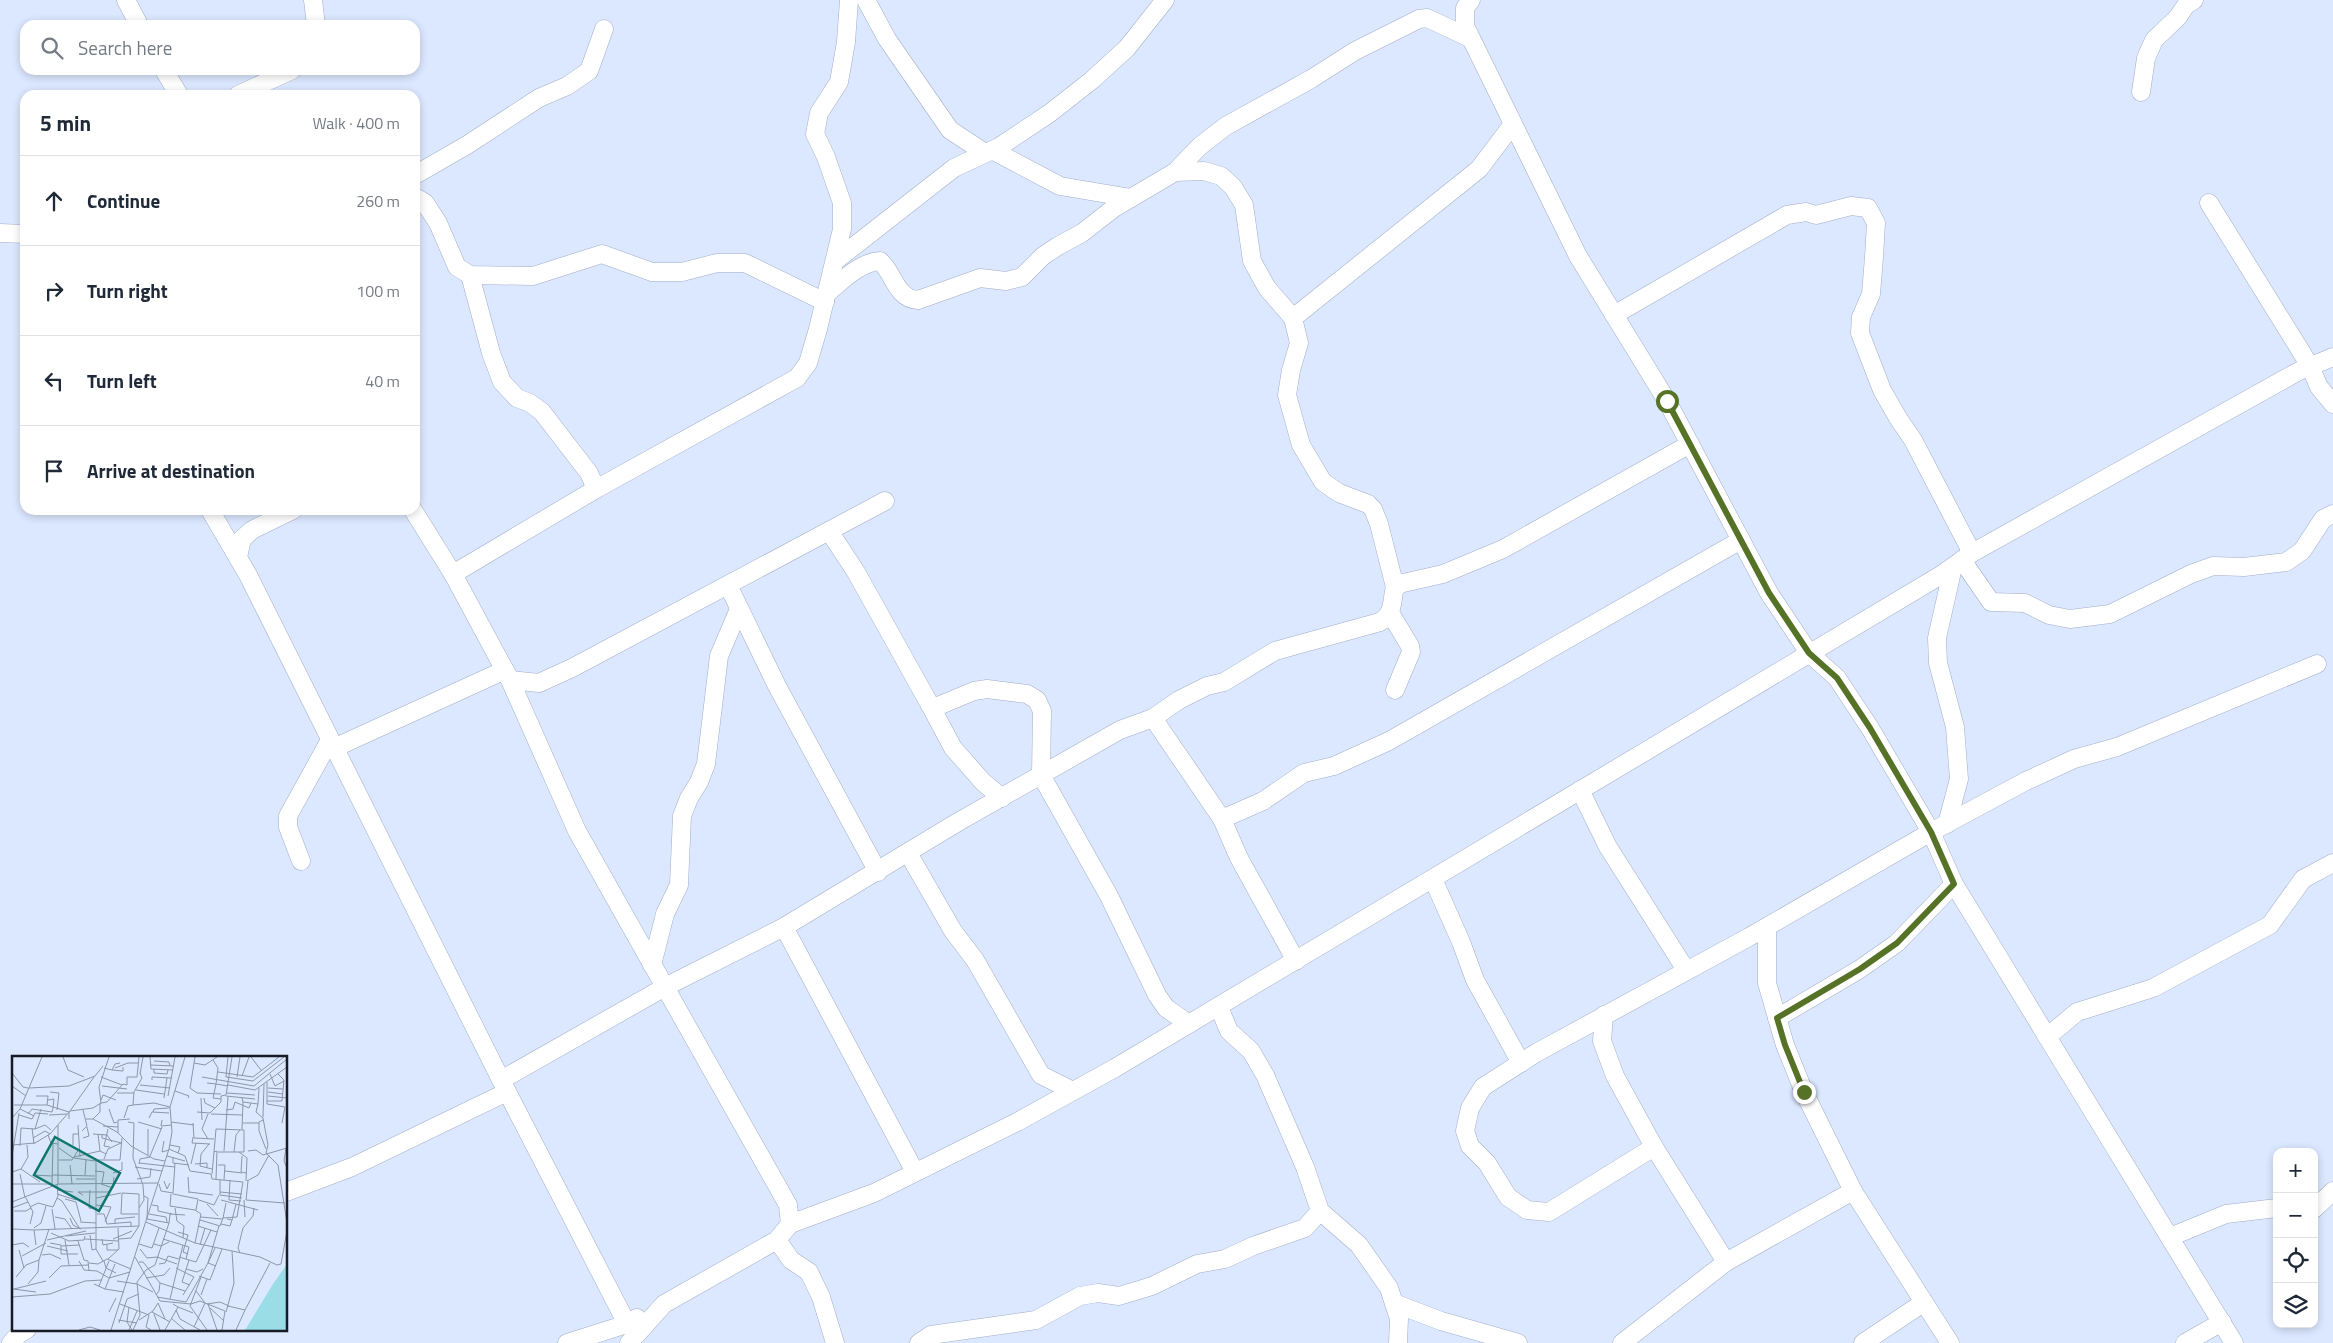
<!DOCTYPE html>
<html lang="en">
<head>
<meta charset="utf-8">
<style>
  body { margin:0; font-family:"Titillium Web",sans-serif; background:#f6f6f7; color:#1f2937 }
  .controls { position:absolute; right:15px; bottom:15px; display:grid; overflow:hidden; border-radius:10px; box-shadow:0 2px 8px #0003 }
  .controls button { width:45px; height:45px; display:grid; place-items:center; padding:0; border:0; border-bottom:1px solid #e0e1e3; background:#fff; color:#1f2937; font:25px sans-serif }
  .stop { position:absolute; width:15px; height:15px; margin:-11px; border:4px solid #567226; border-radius:50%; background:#fff }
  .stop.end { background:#567226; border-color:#fff; box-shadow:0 1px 5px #0008 }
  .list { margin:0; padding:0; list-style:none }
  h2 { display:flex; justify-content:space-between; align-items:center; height:65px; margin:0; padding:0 20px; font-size:21px }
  h2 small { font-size:16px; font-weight:400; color:#747a83 }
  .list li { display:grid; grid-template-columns:32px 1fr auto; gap:15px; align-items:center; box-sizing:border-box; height:90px; padding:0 20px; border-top:1px solid #e0e1e3 }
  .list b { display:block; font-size:19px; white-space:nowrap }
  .list em { font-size:16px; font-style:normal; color:#747a83 }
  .icon { flex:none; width:28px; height:28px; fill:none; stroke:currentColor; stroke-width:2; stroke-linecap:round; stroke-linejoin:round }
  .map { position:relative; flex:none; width:2333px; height:1343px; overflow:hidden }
  .search { position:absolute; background:#fff; box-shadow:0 2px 8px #0003; left:20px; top:20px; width:400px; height:55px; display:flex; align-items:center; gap:12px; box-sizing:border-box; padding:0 18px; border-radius:15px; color:#747a83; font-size:19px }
  .panel { position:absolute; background:#fff; box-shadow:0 2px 8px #0003; left:20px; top:90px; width:400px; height:425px; border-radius:15px }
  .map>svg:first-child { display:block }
</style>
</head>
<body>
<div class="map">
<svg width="2333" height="1343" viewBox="0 0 2333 1343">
  <rect width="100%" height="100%" fill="#dce8ff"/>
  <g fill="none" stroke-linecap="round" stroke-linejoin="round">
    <!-- minor casing -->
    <g stroke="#a0aec9" stroke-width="19">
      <g id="minor">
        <polyline points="126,0 139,25"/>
        <polyline points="313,0 316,25"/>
        <polyline points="866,0 887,39 950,130 985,153"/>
        <polyline points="1471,0 1465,8 1465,26 1578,256 1667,401 1769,593 1809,653 1837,678 1870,728 1931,832 1954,884 2234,1343"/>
        <polyline points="164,70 179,95"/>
        <polyline points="2141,92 2146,58 2154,40 2178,17 2186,5 2194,0"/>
        <polyline points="238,95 292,70"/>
        <polyline points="992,150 1060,186 1131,198"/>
        <polyline points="1175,172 1204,171 1221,176 1233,187 1244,205 1252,261 1267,288 1293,318 1299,343 1291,370 1287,395 1301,445 1323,482 1339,493 1368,504 1373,509 1379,524 1395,587"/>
        <polyline points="415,175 467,145 539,98 567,86 589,71 604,29"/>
        <polyline points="415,197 425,203 438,223 457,267 470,275 533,276 602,254 652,272 682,272 717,263 745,263 825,302"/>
        <polyline points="2209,203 2310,366 2319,387 2333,404"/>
        <polyline points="0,233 25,234"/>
        <polyline points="835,261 954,168 999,147 1050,113 1092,80 1127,48 1165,0"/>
        <polyline points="470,275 491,353 502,382 517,398 530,403 542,412 589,473 596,489"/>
        <path d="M 827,293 C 842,281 860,262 880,261 C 894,273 896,299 918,300 L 980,278 L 1006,281 L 1022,277 L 1043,256 L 1058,246 L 1082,233 L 1114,208 L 1175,172 L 1200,146 L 1226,126 L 1311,79 L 1355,51 L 1419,19 L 1427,18 L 1470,38"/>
        <polyline points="1614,315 1787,215 1806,212 1816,215 1851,206 1868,208 1876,223 1874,257 1871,294 1861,317 1860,333 1882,390 1898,418 1913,440 1972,553"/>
        <polyline points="1293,318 1479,169 1513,124"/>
        <polyline points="210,510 248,575 501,1080 627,1324"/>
        <polyline points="413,510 453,574 510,680 577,831 788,1205 790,1224 777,1240 664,1304 629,1343"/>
        <polyline points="829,531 856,572 930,705 938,706 974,691 987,689 1027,694 1037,700 1042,711 1041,775 1109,896 1157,995 1166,1008 1189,1024"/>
        <polyline points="238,557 242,539 252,530 293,510"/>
        <polyline points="1962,560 1991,602 2025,603 2049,615 2070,619 2110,614 2191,574 2213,566 2244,567 2286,562 2302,551 2323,519 2333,514"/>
        <polyline points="453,574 596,489 797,378 808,363 818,329 842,229 842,203 826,157 815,134 819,113 839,82 846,42 849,0"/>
        <polyline points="728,585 777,686 878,872"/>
        <polyline points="1390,613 1410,646 1411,652 1395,690"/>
        <polyline points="510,680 539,683 572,668 885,501"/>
        <polyline points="930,705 953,748 983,782 1002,798"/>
        <polyline points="1153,718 1222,819 1239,858 1296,961"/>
        <polyline points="334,748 505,670"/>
        <polyline points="1580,790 1608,847 1686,970"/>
        <polyline points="1222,819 1263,801 1304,773 1334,766 1389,741 1741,540"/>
        <polyline points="1947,824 1959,779 1955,727 1938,663 1937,638 1953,567"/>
        <polyline points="908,853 953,931 975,960 1041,1075 1073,1091"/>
        <polyline points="301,861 288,827 288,816 330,740"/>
        <polyline points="1433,879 1461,942 1475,980 1521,1063"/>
        <polyline points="784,927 915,1172"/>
        <polyline points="1767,927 1767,983 1785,1045 1804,1092 1853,1191 1950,1343"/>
        <polyline points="652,965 665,914 679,885 682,816 689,798 699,782 706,764 719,656 739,609"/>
        <polyline points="1219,1007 1229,1031 1251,1051 1265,1075 1305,1167 1320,1211 1359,1245 1389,1288 1399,1319 1398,1343"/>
        <polyline points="1604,1015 1602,1041 1615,1076 1654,1147 1726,1262"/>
        <polyline points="1777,1018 1860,969 1897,943 1954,884"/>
        <polyline points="2047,1037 2077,1012 2153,988 2270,925 2303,879 2333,863"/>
        <path d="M 501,1080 L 665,987 L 784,927 L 958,822 L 1120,730 L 1153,718 L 1179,700 L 1207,686 L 1224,682 L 1275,651 L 1380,622 C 1395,613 1391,601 1395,587 L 1403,583 L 1443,574 L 1503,549 L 1690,444"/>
        <polyline points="1654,1147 1549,1212 1527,1210 1508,1197 1487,1163 1470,1146 1465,1131 1470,1108 1483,1087 1536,1053 1749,937 1931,832 2026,781 2074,759 2117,747 2317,664"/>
        <polyline points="286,1192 352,1167 507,1092"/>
        <polyline points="2314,1209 2333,1191"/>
        <polyline points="790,1224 874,1193 1017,1122 1115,1068 1941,575 1972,553 2299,371 2333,357"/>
        <polyline points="2170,1237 2226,1214 2277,1208"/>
        <polyline points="777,1240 791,1260 809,1272 821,1297 835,1343"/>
        <polyline points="1394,1303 1441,1321 1518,1343"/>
        <polyline points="11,1343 19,1334 27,1329"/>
        <polyline points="567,1343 627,1324 637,1318"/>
        <polyline points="919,1343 931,1335 1036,1320 1080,1296 1098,1293 1119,1296 1152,1286 1197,1264 1225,1259 1253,1246 1305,1228 1320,1211"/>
        <polyline points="1622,1343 1726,1262 1853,1191"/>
        <polyline points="1863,1343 1923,1303"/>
        <polyline points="2185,1343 2222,1322"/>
      </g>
    </g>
    <!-- minor -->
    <use href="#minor" stroke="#fff" stroke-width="18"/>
  </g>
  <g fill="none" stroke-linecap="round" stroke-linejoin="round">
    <!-- route -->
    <polyline stroke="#567226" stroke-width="6" points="1667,401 1769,593 1809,653 1837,678 1870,728 1931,832 1954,884 1897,943 1860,969 1777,1018 1785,1045 1804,1092"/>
  </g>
  <!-- overview -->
  <g transform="translate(12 1056)">
    <rect width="275" height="275" fill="#dce8ff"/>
    <path d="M 275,208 L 275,274 L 233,274 L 261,228 Z" fill="#9bdde7"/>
    <path fill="none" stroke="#8d96a8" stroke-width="1" d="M 51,1 L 56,14 L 72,21M 138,1 L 139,13 L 161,14M 183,1 L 178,32 L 185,37 L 209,38M 216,1 L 214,21 L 241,25 L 272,1M 239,1 L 249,14M 201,4 L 206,12 L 204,28 L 216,30M 142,5 L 157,6 L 158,10M 182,7 L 193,9 L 205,1M 138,9 L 162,10M 92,12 L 100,14 L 103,8 L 108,7M 103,12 L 116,7 L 126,7M 142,13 L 142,17 L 155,18 L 156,14M 100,14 L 111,15 L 111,11M 206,16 L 241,21 L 267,1M 0,17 L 11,31 L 16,32M 128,18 L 131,1M 258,18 L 263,30 L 272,25M 230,20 L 237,1M 89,21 L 110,29M 190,21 L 242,30 L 275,3M 225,21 L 228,1M 140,24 L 140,21 L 160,22M 255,26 L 255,48 L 273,51 L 270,67M 195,27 L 204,28 L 201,42 L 209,43M 128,29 L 158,32M 216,29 L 243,34 L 275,11M 0,30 L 14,40M 90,30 L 115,33M 17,32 L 57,30 L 83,20 L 91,10M 256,32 L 271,33M 124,34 L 152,38M 163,35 L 177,40 L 176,42M 38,36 L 47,37 L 45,54M 256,36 L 271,38M 105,37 L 122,37M 215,37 L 243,39M 24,40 L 36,40 L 35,49M 156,40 L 163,1M 214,40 L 243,43M 256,40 L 275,42M 152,42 L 155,22M 189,42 L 190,64M 192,42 L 193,47 L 203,52M 230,42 L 231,46 L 246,48M 36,44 L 42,43 L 41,52M 89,44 L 91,39 L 104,44M 255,45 L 270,45 L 272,24 L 266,18M 89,47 L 95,46 L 111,28 L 115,29 L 115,21 L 125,21 L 127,1M 246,48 L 244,56 L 251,62 L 256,89 L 254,97 L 266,109 L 275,167M 246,48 L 247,32M 2,49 L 35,49 L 57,56 L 57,63M 121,49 L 142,47 L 158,51M 8,53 L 22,60M 97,53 L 102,67 L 105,66M 214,54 L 221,53 L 223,46 L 237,52 L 239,47M 58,55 L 82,21M 141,56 L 142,53 L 157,52M 185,56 L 198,57 L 209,46 L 209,40 L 214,39 L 220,1M 16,58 L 20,53 L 40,56 L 41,52M 199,58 L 231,59M 7,59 L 20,63 L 23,57 L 36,58M 37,59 L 55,58M 251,61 L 252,28M 0,62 L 8,53 L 30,1M 112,62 L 116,50 L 121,49 L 122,36 L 130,22 L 128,17M 137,62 L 140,56 L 157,57M 74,63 L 81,63 L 88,56 L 88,47M 81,63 L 105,76 L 119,90 L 142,103 L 153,105M 150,64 L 149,70 L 160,69M 251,64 L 247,66 L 247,75 L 254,93M 116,66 L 122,67 L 121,102 L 131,129 L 132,144 L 127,152M 126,66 L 150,73M 159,66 L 182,69M 181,67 L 182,82 L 202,83M 231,67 L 247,67M 66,69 L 68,101M 91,70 L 106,71M 20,72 L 22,88M 23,73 L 33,69 L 39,74M 96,73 L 92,90 L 98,91M 230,73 L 231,46M 70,75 L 75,70 L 71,54M 106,77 L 106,64 L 118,63M 81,78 L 95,79 L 100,86M 86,78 L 88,95M 90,78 L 90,82 L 109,87M 36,79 L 39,87 L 46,88M 181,81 L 180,87 L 198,88M 21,82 L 33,75 L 38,78M 71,82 L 77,80 L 75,71M 196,83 L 190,73 L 196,58M 152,85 L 150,96 L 157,94M 197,88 L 189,98 L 188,110 L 200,113M 0,89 L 23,87 L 38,78 L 58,55 L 81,52 L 89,47 L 87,31 L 97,1M 61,89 L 61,78 L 67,78M 158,89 L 168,91 L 166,97M 8,90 L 9,72 L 23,73 L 29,53M 47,92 L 61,102M 274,92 L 272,105 L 275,112M 157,93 L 173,100 L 178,115 L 199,118 L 200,123 L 231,126 L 225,161 L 211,162 L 208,170 L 188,164M 212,95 L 216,41M 236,95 L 244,94 L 251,99 L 275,92M 202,96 L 204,73 L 232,74 L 232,96 L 206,96M 222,96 L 224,79 L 228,74M 227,96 L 235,102 L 234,125M 136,99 L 136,73M 0,100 L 7,57M 138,100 L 150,71M 155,100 L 173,105M 230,100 L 229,116 L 234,117M 62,101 L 88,95 L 94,98M 161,101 L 161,107 L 177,109M 62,102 L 83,105M 92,103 L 96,93 L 109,87M 47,104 L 60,104 L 67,93M 127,107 L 163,111M 127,108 L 128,103 L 138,101M 179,108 L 184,87M 183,108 L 195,107 L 195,112M 58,109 L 60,128M 206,109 L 213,109 L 212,124M 123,111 L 150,115M 9,113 L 28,126M 83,115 L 92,116 L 90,127M 213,115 L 230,117M 0,116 L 9,113 L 16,101 L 15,89M 101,117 L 110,114 L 110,106M 8,118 L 13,142M 200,118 L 202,96 L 205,95 L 204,123M 21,119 L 40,120M 40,119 L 83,120M 73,119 L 74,104M 176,121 L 177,137M 64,123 L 83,123M 125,123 L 138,121 L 139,112M 208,124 L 208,139 L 230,142M 218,124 L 217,144 L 229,145M 152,125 L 155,133 L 158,127M 235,125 L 246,119 L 257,99M 236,125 L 234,144 L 273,147M 0,128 L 40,128M 40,128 L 41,88M 46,128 L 146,127M 89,128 L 101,132 L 102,121M 147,128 L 149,135 L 161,137 L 163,107M 45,134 L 61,136M 78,134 L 77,152 L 85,153M 177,136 L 201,139M 208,136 L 230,138M 45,138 L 64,144M 159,138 L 158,150 L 183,154 L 189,158 L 183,187M 161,138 L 186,143 L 184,154M 71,139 L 66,136 L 98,136M 132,140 L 136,142 L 135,163 L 157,167 L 158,158 L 173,159M 14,142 L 21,156 L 18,168M 45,142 L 50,145 L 68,173M 84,142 L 109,137M 53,143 L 64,146 L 69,165M 187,144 L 202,149 L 207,139M 209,144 L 246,154M 232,144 L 233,161M 0,146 L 46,128 L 46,69M 195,148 L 206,160M 84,149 L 99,151 L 93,166M 140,149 L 146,150 L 146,155 L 160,158M 18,151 L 26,147 L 41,151 L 46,140 L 45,128M 0,152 L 16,146M 163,152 L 165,165 L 172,170 L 171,182M 40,153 L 43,173M 2,155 L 14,155 L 19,152M 85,158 L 92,158 L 95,168 L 119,166 L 119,171M 126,158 L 109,158 L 110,137 L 127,138 L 127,170M 137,158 L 154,161 L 155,166M 43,161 L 53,163 L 60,173M 189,161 L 210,163M 58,162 L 61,169 L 69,173M 211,162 L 214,147M 215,163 L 220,164 L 224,148M 68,166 L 84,167M 134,166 L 183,187 L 248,201 L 265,209 L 269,208 L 275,175M 103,168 L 103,163 L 123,161M 209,168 L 218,170 L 220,164M 186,170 L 205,176M 22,172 L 29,167 L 34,150M 0,173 L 22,174 L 24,189M 22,174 L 127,170M 166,176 L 176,179 L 171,196 L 176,198M 39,177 L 57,185 L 72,184 L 73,180M 78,179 L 80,194 L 84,193M 54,180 L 83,177M 73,183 L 106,185M 90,183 L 91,189 L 101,187M 101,183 L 120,175M 107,183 L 119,182 L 127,170M 151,183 L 177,191 L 174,203M 35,184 L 74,175M 53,184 L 57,209M 66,185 L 72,204 L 76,205 L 77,215M 38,187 L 49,189 L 49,198M 127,188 L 140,192 L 147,172M 142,188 L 149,190 L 157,186M 0,189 L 11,187 L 17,191M 95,189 L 95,194 L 106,194M 188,189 L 193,172M 35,190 L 56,195M 49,190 L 67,189M 203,192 L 196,207 L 204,210M 128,193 L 135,202 L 145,201 L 165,208M 7,194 L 12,212M 228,197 L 226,192 L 231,172 L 241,160 L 242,152M 49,198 L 66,198M 30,199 L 38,198 L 49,203M 10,200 L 34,187M 123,201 L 148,245 L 179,248 L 188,245 L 213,255 L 210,274M 167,201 L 184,206 L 199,174M 96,203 L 107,193 L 106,172M 177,204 L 170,226 L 178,229M 67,205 L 72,214 L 85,215 L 97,222 L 118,216M 91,205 L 84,193 L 84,104 L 108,104 L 110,82M 92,205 L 94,212 L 104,217M 127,206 L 131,206 L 148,227 L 147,235 L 144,239M 77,207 L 86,208 L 95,203 L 119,213M 147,208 L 153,207 L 156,200 L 167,203M 164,212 L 182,221 L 171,239M 174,213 L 185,216 L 191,213M 187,220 L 198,224 L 210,193M 4,221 L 14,209 L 27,204M 189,221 L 178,250 L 195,274M 37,222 L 49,210 L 77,209M 134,222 L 152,219 L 158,212M 105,225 L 125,228 L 141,236M 148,227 L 173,235M 16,228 L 26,216 L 27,204 L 37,173M 82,228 L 93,233 L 103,208M 87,230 L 97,205M 1,233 L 24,236M 2,233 L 34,225M 93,233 L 112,236M 189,239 L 195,223M 0,241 L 38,238 L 73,225 L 90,224M 145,241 L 174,246 L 196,207 L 207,170M 158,243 L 171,189M 146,247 L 153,263M 108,248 L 137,259 L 134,271 L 139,274M 195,248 L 208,246 L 217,250M 196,248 L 205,274M 216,250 L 233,254 L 258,207M 117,251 L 115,266 L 120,274M 166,251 L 181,257M 198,252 L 212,265M 164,254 L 168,263 L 188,274M 97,256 L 104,242M 140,256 L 158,266M 214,256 L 222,227 L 220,195M 142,258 L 148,274M 160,263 L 173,274M 106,264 L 125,267M 127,264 L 141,255 L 146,247M 107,267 L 115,243 L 127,238M 182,271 L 193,247 L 184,235M 67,274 L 78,271 L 88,274M 99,274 L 157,93 L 160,76 L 158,51 L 173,1M 117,274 L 125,255M 121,274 L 128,259 L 125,226 L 134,214 L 143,209 L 157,167M 153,274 L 166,251 L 161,248M 224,274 L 233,254"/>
    <path fill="#0f766e" fill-opacity="0.15" stroke="#0f766e" stroke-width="2.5" d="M 43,81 L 108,117 L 87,155 L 22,119 Z"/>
    <rect width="275" height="275" fill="none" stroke="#161b25" stroke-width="2.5"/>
  </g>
</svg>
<div class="controls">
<button>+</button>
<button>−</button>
<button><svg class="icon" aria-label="locate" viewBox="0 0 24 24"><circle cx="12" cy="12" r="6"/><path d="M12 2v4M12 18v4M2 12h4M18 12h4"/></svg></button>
<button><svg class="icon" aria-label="layers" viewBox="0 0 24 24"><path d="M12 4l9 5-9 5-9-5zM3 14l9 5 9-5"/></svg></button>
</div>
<div class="stop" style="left:1667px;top:401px"></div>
<div class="stop end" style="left:1804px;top:1092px"></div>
<div class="search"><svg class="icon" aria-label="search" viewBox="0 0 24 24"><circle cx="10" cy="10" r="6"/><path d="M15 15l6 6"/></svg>Search here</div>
<section class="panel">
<h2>5 min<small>Walk · 400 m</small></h2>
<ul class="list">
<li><svg class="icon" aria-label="ahead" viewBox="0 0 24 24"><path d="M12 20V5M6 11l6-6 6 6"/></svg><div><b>Continue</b></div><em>260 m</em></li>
<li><svg class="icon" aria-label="right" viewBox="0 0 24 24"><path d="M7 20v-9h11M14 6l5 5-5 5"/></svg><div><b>Turn right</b></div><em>100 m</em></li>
<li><svg class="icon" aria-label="left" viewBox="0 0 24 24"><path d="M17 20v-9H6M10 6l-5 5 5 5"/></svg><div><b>Turn left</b></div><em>40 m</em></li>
<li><svg class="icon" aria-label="arrive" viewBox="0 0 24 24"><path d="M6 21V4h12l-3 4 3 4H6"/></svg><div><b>Arrive at destination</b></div></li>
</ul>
</section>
</div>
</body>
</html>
